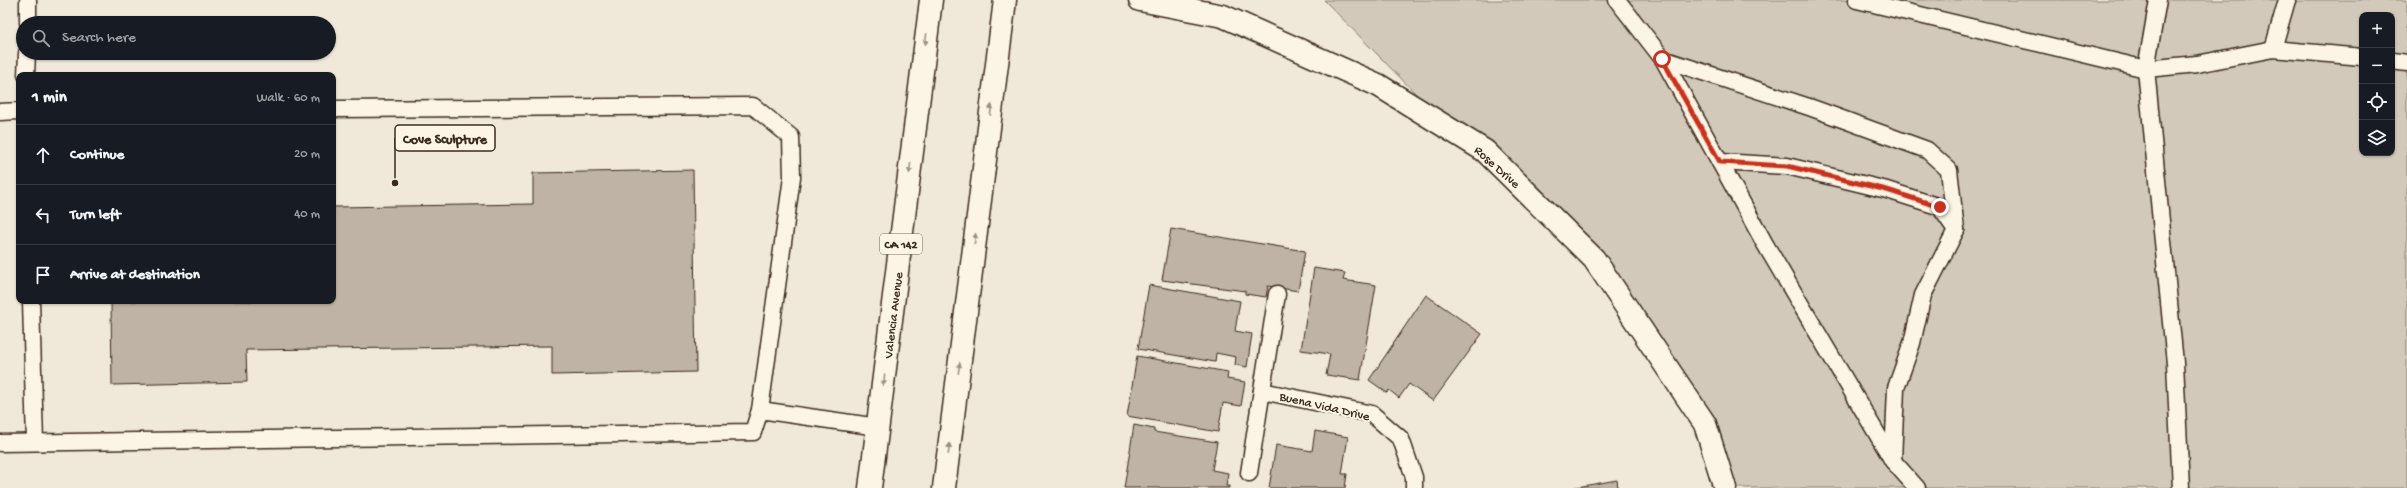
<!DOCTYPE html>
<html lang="en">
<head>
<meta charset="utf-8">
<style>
  body { margin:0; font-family:"Gochi Hand",sans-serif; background:#242831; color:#f1f3f6 }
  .controls { position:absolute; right:12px; top:12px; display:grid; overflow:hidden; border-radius:8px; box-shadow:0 1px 3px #0004 }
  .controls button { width:36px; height:36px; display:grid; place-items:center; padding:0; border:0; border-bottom:1px solid #363941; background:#171b24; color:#f1f3f6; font:20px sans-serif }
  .stop { position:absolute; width:12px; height:12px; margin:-9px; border:3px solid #c8321e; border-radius:50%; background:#fff }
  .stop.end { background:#c8321e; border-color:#fff; box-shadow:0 1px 4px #0008 }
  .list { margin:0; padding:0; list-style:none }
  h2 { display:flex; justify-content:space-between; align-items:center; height:52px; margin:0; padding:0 16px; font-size:17px }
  h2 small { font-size:13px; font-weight:400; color:#9ea1a6 }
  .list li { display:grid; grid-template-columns:26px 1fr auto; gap:12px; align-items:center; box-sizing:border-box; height:60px; padding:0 16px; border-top:1px solid #363941 }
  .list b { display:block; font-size:15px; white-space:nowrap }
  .list em { font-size:13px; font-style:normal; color:#9ea1a6 }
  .icon { flex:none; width:22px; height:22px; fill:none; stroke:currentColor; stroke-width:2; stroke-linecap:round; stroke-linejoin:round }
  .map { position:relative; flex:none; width:2407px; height:488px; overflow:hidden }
  .search { position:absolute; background:#171b24; box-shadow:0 1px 3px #0004; left:16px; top:16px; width:320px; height:44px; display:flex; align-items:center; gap:10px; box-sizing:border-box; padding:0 14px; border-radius:22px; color:#9ea1a6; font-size:15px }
  .panel { position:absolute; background:#171b24; box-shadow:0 1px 3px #0004; left:16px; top:72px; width:320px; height:232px; border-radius:8px }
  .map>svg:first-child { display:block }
</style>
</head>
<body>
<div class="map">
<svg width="2407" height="488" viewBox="0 0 2407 488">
  <rect width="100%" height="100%" fill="#f0e9d9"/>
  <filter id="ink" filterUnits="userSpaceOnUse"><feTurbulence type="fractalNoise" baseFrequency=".025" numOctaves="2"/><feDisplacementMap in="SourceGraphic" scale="8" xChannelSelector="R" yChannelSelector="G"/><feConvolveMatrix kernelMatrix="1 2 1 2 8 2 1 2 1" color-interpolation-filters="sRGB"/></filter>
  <g filter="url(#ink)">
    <!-- green -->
    <path fill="#d2c9ba" stroke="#867a6c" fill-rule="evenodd" d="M 1324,0 L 2407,0 L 2407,488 L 1731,488 L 1630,312 ZM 2362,15 L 2392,15 L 2392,153 L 2362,153 Z"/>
    <!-- building -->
    <g fill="#beb3a4" stroke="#3b2a1e">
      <polygon points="693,170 696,372 552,375 552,346 246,350 247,382 112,385 111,301 333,301 333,207 533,204 533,173"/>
      <polygon points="1171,229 1305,251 1298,291 1268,286 1266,297 1245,294 1245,291 1162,280"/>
      <polygon points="1314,268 1345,273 1343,280 1376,285 1360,380 1326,375 1330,354 1301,350"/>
      <polygon points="1149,285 1240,301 1235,331 1252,334 1247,367 1235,365 1236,357 1216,353 1215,362 1138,349"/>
      <polygon points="1426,295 1482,334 1433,401 1409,384 1399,398 1389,390 1387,393 1369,380"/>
      <polygon points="1137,356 1228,372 1227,379 1245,382 1241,406 1223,403 1218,432 1127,416"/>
      <polygon points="1134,425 1154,429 1154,432 1217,442 1212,470 1228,473 1226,486 1229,486 1229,488 1124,488"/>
      <polygon points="1315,431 1348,437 1342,474 1347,474 1345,488 1269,488 1276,445 1312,451"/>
      <polygon points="1617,480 1618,488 1571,488"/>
    </g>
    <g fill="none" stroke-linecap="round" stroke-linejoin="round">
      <!-- lane casing -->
      <g stroke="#3b2a1e" stroke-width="19">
        <g id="lane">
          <polyline points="1617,0 1663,59 1765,244 1893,461 1917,488"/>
          <polyline points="1857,0 2146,69 2197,64 2273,49 2362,57"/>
          <polyline points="2158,0 2146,69 2175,363 2181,488"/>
          <polyline points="28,23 28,0"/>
          <polyline points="2273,49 2287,0"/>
          <polyline points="1663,59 1812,108 1927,150 1949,170 1956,230"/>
          <polyline points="2392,61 2407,63"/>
          <polyline points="26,75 27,53"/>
          <polyline points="333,109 753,106 791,137 792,177 760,410"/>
          <polyline points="0,112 19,111"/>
          <polyline points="1720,162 1787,166 1887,190 1940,207 1956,230 1923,295 1912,343 1896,388 1893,461"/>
          <polyline points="31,301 35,442"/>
          <polyline points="1262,391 1372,414 1401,439 1414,477 1414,488"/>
          <polyline points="0,443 753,432 760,410 878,427"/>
          <polyline points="1249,473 1277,294"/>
        </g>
      </g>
      <!-- secondary casing -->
      <g stroke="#3b2a1e" stroke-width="25">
        <polyline id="secondary" points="1140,0 1223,16 1378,85 1485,151 1594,259 1705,424 1725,488"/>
      </g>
      <!-- primary casing -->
      <g stroke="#3b2a1e" stroke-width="25">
        <g id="primary">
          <polyline points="870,488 931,0"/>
          <polyline points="944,488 1005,0"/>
        </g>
      </g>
      <!-- lane -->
      <use href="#lane" stroke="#fcf5e5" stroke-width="16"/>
      <!-- secondary -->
      <use href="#secondary" stroke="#fcf5e5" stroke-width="22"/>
      <!-- primary -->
      <use href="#primary" stroke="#fcf5e5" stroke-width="22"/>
    </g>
    <!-- one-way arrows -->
    <defs><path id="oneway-solid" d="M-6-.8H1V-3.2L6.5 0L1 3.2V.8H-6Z"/></defs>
    <g fill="#9c9082">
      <use href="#oneway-solid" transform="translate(926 39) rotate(97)"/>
      <use href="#oneway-solid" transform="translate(991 110) rotate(-83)"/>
      <use href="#oneway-solid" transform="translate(910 168) rotate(97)"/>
      <use href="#oneway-solid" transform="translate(975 239) rotate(-83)"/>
      <use href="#oneway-solid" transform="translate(959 368) rotate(-83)"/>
      <use href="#oneway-solid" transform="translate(884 380) rotate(97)"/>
      <use href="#oneway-solid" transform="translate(949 449) rotate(-83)"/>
    </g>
  </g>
  <g fill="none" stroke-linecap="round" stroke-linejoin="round" filter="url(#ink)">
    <!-- route -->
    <polyline stroke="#c8321e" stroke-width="5" points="1662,59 1720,162 1787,166 1887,190 1940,207"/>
  </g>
  <g text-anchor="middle" stroke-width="4" stroke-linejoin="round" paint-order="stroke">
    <!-- shield labels -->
    <rect fill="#fcf5e5" stroke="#75675a" stroke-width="1" x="880" y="234" width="42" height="20" rx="3"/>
    <g font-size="12" font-weight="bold" fill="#3b2a1e">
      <text x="901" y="248">CA 142</text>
    </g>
    <!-- street labels -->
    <g font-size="13" fill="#3b2a1e" stroke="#fcf5e5">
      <text transform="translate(1498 166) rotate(42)" y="5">Rose Drive</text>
      <text transform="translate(892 315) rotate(-83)" y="5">Valencia Avenue</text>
      <text transform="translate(1325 405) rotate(13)" y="5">Buena Vida Drive</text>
    </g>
  </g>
  <!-- callouts -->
  <path fill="none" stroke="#3b2a1e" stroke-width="1.5" d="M395 183L395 138"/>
  <circle fill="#3b2a1e" stroke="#fcf5e5" stroke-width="1.5" cx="395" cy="183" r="4"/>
  <rect fill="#fcf5e5" stroke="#3b2a1e" stroke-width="1.5" x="395" y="125" width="100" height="26" rx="4"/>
  <g font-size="14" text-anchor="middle" font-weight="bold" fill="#3b2a1e">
    <text x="445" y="143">Cove Sculpture</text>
  </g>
</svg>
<div class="controls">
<button>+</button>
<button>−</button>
<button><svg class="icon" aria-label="locate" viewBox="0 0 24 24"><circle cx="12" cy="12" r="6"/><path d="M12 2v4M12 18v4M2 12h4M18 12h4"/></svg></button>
<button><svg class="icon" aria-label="layers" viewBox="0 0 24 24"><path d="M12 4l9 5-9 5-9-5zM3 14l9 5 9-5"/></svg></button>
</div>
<div class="stop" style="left:1662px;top:59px"></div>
<div class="stop end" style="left:1940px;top:207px"></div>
<div class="search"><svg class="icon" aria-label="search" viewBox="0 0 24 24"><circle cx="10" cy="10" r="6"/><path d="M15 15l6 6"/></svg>Search here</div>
<section class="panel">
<h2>1 min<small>Walk · 60 m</small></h2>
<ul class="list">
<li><svg class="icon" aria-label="ahead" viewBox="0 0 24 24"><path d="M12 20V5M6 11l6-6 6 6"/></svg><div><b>Continue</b></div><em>20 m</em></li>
<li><svg class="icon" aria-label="left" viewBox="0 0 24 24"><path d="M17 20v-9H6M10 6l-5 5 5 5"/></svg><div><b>Turn left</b></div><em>40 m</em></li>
<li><svg class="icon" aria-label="arrive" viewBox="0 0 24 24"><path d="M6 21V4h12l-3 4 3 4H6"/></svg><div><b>Arrive at destination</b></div></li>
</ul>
</section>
</div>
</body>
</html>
